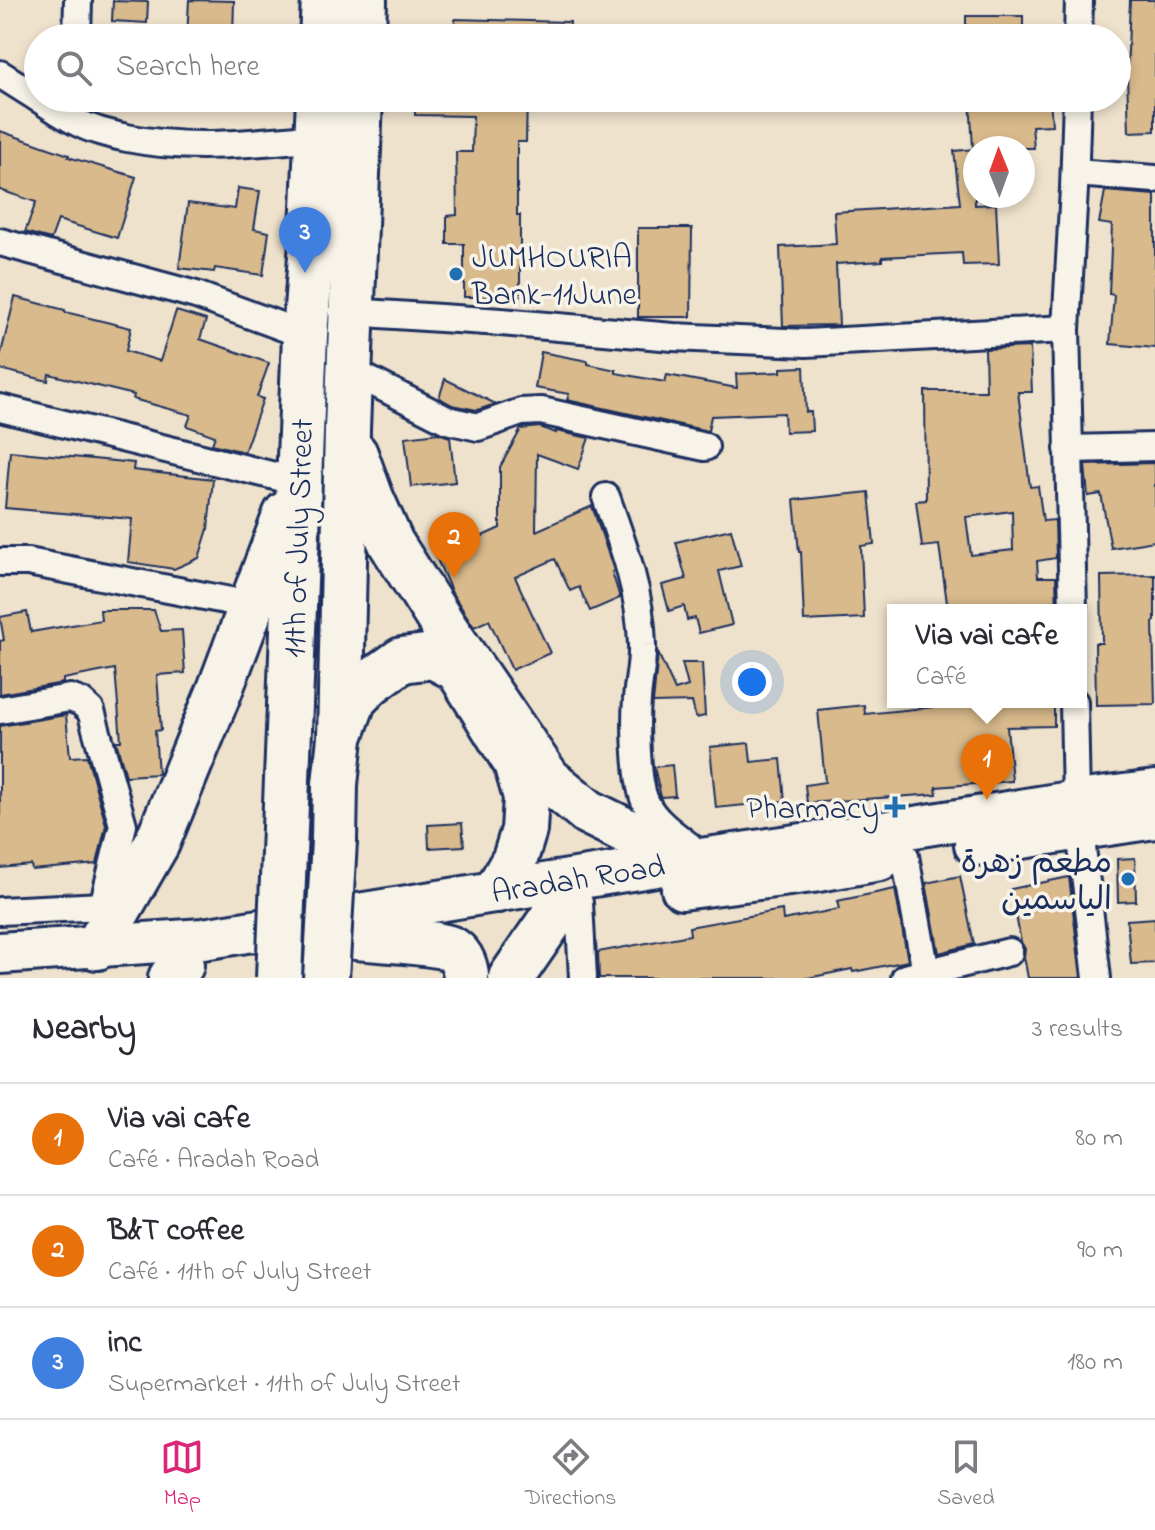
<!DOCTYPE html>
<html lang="en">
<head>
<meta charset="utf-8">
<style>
  body { margin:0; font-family:"Indie Flower","Playpen Sans Arabic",sans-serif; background:#f7f7f7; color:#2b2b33 }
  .compass { position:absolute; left:963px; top:136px; width:72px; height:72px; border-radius:50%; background:#fff; box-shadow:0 4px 12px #0003; rotate:359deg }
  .you { position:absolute; left:752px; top:682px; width:28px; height:28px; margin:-20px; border:6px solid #fff; border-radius:50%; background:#1a73e8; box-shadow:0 0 0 12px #1a73e833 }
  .badge { display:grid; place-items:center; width:52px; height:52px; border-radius:50%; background:#db2777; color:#fff; font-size:26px; font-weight:700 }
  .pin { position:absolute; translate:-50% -66px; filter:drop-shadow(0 2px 4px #0008) }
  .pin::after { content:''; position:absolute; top:42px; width:28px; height:24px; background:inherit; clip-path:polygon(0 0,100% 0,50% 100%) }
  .popup { position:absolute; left:887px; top:604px; width:200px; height:104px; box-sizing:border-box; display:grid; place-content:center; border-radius:0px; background:#fff; filter:drop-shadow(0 2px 6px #0005); font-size:26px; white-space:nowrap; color:#7c7c81 }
  .popup b { font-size:30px; color:#2b2b33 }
  .popup::after { content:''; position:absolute; left:50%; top:100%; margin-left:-16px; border:16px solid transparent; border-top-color:#fff }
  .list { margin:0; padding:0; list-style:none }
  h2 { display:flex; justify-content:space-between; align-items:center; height:104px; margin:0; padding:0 32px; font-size:34px }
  h2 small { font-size:26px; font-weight:400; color:#7c7c81 }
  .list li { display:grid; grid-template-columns:52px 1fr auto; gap:24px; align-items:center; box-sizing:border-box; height:112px; padding:0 32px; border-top:2px solid #e1e1e2 }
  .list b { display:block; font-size:30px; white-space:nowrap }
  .list p { margin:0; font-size:26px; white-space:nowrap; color:#7c7c81 }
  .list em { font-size:26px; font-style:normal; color:#7c7c81 }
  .icon { flex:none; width:44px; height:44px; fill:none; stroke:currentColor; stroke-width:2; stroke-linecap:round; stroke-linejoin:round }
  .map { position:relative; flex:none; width:1155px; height:978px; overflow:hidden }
  .search { position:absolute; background:#fff; box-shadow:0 4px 12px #0003; left:24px; right:24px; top:24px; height:88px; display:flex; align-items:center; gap:20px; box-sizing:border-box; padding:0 28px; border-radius:44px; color:#7c7c81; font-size:30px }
  .sheet { height:440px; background:#fff }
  nav { display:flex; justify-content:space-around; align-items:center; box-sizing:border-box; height:112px; border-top:2px solid #e1e1e2; background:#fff; font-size:22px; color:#7c7c81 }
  nav a { display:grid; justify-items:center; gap:4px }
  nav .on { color:#db2777 }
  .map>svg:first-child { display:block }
</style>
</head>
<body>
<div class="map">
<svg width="1155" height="978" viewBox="0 0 1155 978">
  <rect width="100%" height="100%" fill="#eee2cc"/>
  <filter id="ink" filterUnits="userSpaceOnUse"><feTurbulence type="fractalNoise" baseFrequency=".0125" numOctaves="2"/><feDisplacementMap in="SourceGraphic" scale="16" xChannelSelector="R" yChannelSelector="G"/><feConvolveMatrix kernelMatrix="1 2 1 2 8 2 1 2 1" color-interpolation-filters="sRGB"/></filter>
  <g filter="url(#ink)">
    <!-- building -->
    <g fill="#d9ba8c" stroke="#1b2f5e" stroke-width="2" fill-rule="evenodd">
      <polygon points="189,0 234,1 233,38 187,38"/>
      <polygon points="1130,0 1155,0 1155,131 1129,132 1127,76"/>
      <polygon points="113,1 148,2 147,23 112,21"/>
      <rect x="966" y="16" width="57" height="22"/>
      <polygon points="455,19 570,22 569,38 454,38"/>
      <polygon points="415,98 527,98 526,142 517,142 517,215 520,215 520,297 464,297 464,244 447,244 447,216 457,215 456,152 472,152 473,116 415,115"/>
      <polygon points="1050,98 1052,125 1032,126 1034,148 973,148 970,99"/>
      <polygon points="0,131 69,155 68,157 136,177 117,238 58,220 51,239 25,232 36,202 0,190"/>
      <polygon points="975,149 975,205 996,204 999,264 963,265 962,253 882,257 882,261 836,264 839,325 783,326 780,247 836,244 834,212 960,204 954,151"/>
      <polygon points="238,188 260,191 254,229 269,232 263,275 215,268 214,272 179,268 188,203 235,209"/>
      <polygon points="1105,191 1155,195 1155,348 1110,344 1114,295 1109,294 1112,225 1099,223"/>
      <polygon points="638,228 692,228 691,317 638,317"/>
      <polygon points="15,297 65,310 65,312 131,328 126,351 160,361 176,311 206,320 200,339 269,363 257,397 263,399 244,452 212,444 215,436 187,426 191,415 133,399 134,395 49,374 48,381 0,369 0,357"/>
      <path d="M 1030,347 L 1032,392 L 1018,392 L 1030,487 L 1038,486 L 1043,521 L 1055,520 L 1056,558 L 1037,561 L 1038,577 L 1056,577 L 1057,610 L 1015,610 L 1015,604 L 965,610 L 948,610 L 939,545 L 922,547 L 916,501 L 926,500 L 925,391 L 986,391 L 985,349 ZM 1012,511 L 1013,550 L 971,555 L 966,517 Z"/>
      <polygon points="541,352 588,361 588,364 616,370 616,373 665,382 667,375 737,388 736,374 781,372 781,368 804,367 806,412 811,412 812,431 785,432 784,413 711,416 708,431 567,400 569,394 535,388"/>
      <polygon points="445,379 496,404 477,410 452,405 439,398"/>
      <polygon points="540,427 556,433 556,431 589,438 578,469 537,454 536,531 592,506 609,556 614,571 612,572 620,598 590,611 579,587 570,591 555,559 515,577 550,653 512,670 489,620 474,627 452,593 436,557 500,528 500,467 521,429"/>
      <polygon points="438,433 450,437 455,482 411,487 405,437"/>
      <polygon points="10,451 134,463 133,470 213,479 208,529 199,558 174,569 128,562 132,519 5,508"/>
      <polygon points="1155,463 1155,541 1111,548 1101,494 1088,496 1085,465"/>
      <polygon points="869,492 874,544 861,546 864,618 804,621 801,552 799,552 794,500"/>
      <polygon points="731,529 741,566 719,571 732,625 699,633 695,618 687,620 684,606 669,611 662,585 686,579 676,542"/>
      <polygon points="1155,575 1155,621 1153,622 1155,704 1096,705 1095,643 1102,643 1101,576"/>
      <polygon points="100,610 154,610 161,631 182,630 185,673 157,675 161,730 155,731 158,774 126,776 116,741 121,741 115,669 63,679 63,683 0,694 0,641 4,640 0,617 27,612 31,632 101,620"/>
      <polygon points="658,653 675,690 688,686 682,663 702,663 705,716 696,718 692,702 653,703"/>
      <polygon points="954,702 1054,702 1054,726 1007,727 1012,781 936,787 937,794 807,803 805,785 825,782 818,710 864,705 865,714 954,705"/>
      <polygon points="66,715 70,757 87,756 106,825 97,864 32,870 31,865 0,868 0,726"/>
      <polygon points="749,743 751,762 781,759 785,801 716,808 710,747"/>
      <polygon points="672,765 675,796 661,797 654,767"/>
      <polygon points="462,823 464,846 429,848 428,825"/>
      <polygon points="1135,858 1136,901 1118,902 1117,859"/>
      <polygon points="960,876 974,944 939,953 926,883"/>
      <polygon points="1069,877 1081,978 1028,978 1024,957 1025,949 1021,942 1011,889"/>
      <polygon points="895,889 908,961 853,972 852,969 808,978 599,978 598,952 690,935 689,927 782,910 783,920 839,909 837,901"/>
      <polygon points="1155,918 1155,963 1131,964 1127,920"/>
    </g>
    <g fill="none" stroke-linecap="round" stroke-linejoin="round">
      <!-- street casing -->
      <g stroke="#1b2f5e" stroke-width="32">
        <g id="street">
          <polyline points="77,38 78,0"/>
          <polyline points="1078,38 1079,0"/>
          <polyline points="0,74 38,98"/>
          <path d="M 38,98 C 50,106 62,114 75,121 C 91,130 109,134 127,138 C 191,151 253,143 317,137"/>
          <polyline points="1075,173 1155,179"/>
          <polyline points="0,242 196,295 305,335"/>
          <polyline points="350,312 501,322 673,337 806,343 1066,329"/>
          <polyline points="349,370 447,420 478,427 521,412 541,411 705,447"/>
          <polyline points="0,408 299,482"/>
          <polyline points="1068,449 1155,447"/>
          <path d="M 606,497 C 623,544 641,594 642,645 C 643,663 638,682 637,700 C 635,722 636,784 646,803 C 654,821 674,834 689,846"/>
          <polyline points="0,562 28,562 251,605"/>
          <polyline points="1073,610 1066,329 1074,189 1077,98"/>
          <polyline points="1074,702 1076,801"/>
          <polyline points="0,710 70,698 81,702 91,711 123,825 103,906 113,904"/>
          <polyline points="1080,830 1097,978"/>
          <polyline points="905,856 927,978"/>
          <polyline points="579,903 583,978"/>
          <polyline points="0,911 103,906"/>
          <polyline points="905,978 1009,952"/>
        </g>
      </g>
      <!-- primary casing -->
      <g stroke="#1b2f5e" stroke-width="46">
        <g id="primary">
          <polyline points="975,845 1155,818"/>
          <polyline points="682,889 812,872 880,860"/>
          <polyline points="0,953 203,939 687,861 871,834 1076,801 1155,791"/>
        </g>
      </g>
      <!-- highway casing -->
      <g stroke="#1b2f5e" stroke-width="50">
        <g id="highway">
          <polyline points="322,38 324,0"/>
          <polyline points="363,38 364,0"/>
          <polyline points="355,454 371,498 391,543 446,630 548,779 588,812 687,861"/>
          <polyline points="342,732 354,699 370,683 402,660 433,656 458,669 516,763 526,797 524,830 515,859 497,890"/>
          <polyline points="334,841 335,784 340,738 347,429 360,98"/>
          <polyline points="284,853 305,335 313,230 319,98"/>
          <path d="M 356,937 C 375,939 440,942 453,950 C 462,956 466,968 466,978"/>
          <polyline points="97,947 157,843 219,692 286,514"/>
          <polyline points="171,978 181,965"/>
          <polyline points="511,978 559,908"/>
        </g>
      </g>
      <!-- street -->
      <use href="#street" stroke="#f7f3e8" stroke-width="26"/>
      <!-- primary -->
      <use href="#primary" stroke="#f7f3e8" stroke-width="40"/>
      <!-- highway -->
      <use href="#highway" stroke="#f7f3e8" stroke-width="44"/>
      <!-- highway-bridge casing -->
      <g stroke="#1b2f5e" stroke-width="50" stroke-linecap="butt">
        <g id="highway-bridge">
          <polyline points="279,978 284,853"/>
          <polyline points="326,978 334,841"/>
        </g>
      </g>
      <!-- highway-bridge -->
      <use href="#highway-bridge" stroke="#f7f3e8" stroke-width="44"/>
    </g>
  </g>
  <!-- markers -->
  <g fill="#1f6fb2" stroke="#f7f3e8" stroke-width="3">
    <circle cx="456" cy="274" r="8"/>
    <path d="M891 795h8v8h8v8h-8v8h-8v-8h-8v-8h8z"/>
    <circle cx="1128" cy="879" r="8"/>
  </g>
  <g text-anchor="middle" stroke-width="7" stroke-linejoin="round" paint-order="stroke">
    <!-- poi labels -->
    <g font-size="32" fill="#1b2f5e" stroke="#f7f3e8" text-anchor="end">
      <text x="472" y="267" text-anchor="start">JUMHOURIA<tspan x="472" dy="37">Bank-11June</tspan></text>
      <text x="879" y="818">Pharmacy</text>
      <text x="1112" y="872">مطعم زهرة<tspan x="1112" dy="37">الياسمين</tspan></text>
    </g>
    <!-- street labels -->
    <g font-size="32" fill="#1b2f5e" stroke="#f7f3e8">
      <text transform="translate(297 538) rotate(-88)" y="11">11th of July Street</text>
      <text transform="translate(578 878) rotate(-9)" y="11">Aradah Road</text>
    </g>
  </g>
</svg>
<svg class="compass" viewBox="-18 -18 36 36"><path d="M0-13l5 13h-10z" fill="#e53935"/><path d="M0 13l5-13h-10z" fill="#7c7c81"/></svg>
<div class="you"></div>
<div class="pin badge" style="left:987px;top:800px;background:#e8710a">1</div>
<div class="popup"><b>Via vai cafe</b>Café</div>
<div class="pin badge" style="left:454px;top:578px;background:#e8710a">2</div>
<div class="pin badge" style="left:305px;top:273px;background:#3f7fe0">3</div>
<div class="search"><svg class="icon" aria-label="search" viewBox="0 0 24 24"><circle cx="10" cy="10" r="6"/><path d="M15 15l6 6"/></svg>Search here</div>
</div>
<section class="sheet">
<h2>Nearby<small>3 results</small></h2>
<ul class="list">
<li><span class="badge" style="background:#e8710a">1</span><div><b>Via vai cafe</b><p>Café · Aradah Road</p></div><em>80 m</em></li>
<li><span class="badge" style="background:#e8710a">2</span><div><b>B&amp;T coffee</b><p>Café · 11th of July Street</p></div><em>90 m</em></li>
<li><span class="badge" style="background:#3f7fe0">3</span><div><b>inc</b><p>Supermarket · 11th of July Street</p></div><em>180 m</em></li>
</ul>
</section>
<nav>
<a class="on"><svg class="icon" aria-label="map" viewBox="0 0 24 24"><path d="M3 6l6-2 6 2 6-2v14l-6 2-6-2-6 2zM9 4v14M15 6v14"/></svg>Map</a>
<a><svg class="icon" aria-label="directions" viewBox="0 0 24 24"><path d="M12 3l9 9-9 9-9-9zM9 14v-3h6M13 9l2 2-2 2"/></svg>Directions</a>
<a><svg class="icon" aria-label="saved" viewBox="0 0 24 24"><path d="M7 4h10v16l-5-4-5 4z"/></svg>Saved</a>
</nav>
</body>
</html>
